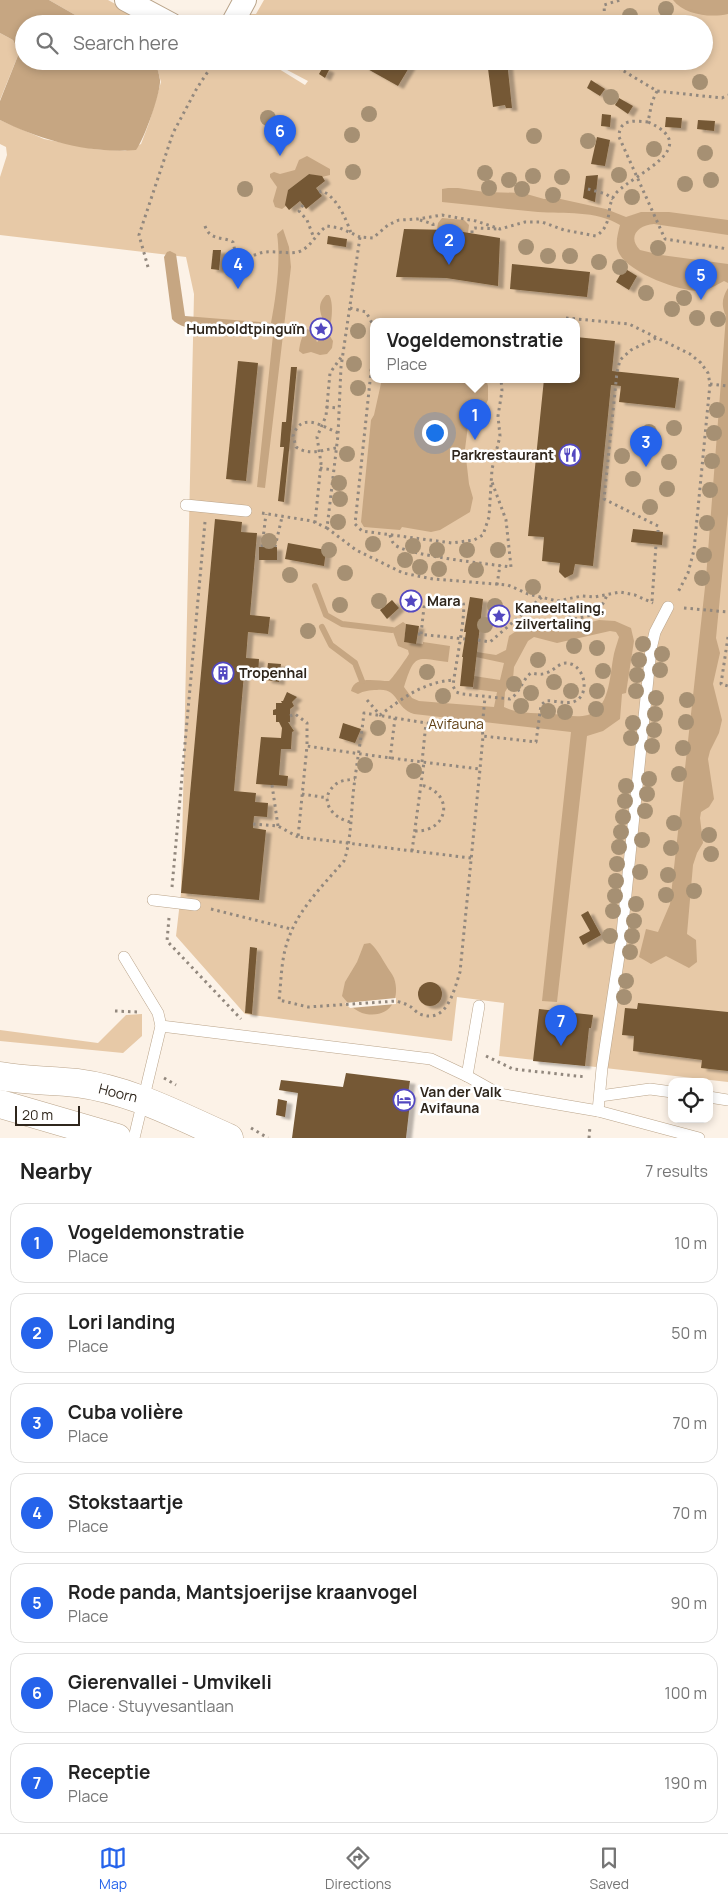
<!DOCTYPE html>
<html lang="en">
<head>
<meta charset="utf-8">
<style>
  body { margin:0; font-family:Manrope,sans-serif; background:#f6f6f6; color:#222 }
  .controls { position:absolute; right:15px; bottom:15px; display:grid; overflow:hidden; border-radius:10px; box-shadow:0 2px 8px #0003 }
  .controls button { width:45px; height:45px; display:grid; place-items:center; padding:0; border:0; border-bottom:1px solid #e0e0e0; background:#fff; color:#222; font:25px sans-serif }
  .scale { position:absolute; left:15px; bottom:12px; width:65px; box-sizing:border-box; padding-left:5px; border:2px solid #2f261c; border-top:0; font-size:14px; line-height:18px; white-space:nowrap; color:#2f261c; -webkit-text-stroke:4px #fff; paint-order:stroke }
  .you { position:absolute; left:434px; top:432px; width:18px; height:18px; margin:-12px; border:4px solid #fff; border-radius:50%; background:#1a73e8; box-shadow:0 0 0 8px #1a73e833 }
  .badge { display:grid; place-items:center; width:32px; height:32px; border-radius:50%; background:#2563eb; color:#fff; font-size:16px; font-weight:700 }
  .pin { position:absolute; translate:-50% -41px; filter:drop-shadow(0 1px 2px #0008) }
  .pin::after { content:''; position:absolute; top:26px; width:18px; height:15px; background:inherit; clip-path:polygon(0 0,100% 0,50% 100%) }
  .popup { position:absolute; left:370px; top:318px; width:210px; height:65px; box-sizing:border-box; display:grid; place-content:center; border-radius:10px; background:#fff; filter:drop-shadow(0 1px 4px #0005); font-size:16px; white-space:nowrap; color:#767676 }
  .popup b { font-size:19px; color:#222 }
  .popup::after { content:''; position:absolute; left:50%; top:100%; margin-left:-10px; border:10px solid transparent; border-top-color:#fff }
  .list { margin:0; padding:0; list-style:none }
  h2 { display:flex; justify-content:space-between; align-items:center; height:65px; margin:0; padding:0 20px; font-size:21px }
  h2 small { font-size:16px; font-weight:400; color:#767676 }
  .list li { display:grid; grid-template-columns:32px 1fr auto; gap:15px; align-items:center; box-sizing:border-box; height:80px; margin:0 10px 10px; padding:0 10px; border:1px solid #e0e0e0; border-radius:15px }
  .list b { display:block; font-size:19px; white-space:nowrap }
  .list p { margin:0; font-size:16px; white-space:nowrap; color:#767676 }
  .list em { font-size:16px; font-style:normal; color:#767676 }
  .icon { flex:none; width:28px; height:28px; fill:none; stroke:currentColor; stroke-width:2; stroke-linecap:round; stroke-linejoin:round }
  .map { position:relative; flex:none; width:728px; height:1138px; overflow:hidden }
  .search { position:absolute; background:#fff; box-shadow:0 2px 8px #0003; left:15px; right:15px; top:15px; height:55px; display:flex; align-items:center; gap:12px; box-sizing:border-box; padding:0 18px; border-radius:28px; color:#767676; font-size:19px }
  .sheet { height:695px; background:#fff }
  nav { display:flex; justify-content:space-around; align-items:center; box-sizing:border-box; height:70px; border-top:1px solid #e0e0e0; background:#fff; font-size:14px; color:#767676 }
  nav a { display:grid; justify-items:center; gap:2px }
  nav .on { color:#2563eb }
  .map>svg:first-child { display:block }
</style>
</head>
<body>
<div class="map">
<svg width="728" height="1138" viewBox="0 0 728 1138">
  <defs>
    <filter id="shadow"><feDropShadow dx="5.5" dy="3" stdDeviation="1" flood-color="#0004"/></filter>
  </defs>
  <rect width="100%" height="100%" fill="#fcf2e7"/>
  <!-- green -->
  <g fill="#e7c9a7" fill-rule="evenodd">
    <polygon points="49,0 108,0 152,24 91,24"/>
    <path d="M 264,0 L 728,0 L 728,1082 L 499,1056 L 504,1003 L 457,997 L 452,1041 L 245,1014 L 176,936 L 181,893 L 194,294 L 186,257 L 0,235 L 0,177 L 7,155 L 6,147 L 0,144 L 0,120 L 44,139 L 94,149 L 125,151 L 141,144 L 149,123 L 161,82 L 155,61 L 266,61 L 305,85 L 308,81 L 270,61 L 704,61 L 704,24 L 244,24 L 249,14 L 256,14 ZM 374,321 L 576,321 L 576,379 L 374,379 Z"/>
    <polygon points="0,33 13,40 19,53 0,100"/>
    <polygon points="142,1014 142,1036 123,1053 0,1041 0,1030 98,1043 126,1015"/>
  </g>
  <!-- water -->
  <g fill="#c6a682" fill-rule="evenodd">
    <path d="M 0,0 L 49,0 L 91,24 L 24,24 L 24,61 L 155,61 C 157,67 159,74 160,80 C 161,92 144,140 136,150 C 89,154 41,140 0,120 L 0,101 L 19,53 L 13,40 L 0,33 Z"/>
    <path d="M 673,0 L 728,0 L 728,14 C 711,18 684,15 673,0 Z"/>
    <polygon points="307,156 330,169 330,175 322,177 309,174 288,190 286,206 282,209 275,207 273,201 277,187 270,177 270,174 274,172 280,174 295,170 299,160"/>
    <path d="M 448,188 L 458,188 L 485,192 L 523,193 L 544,199 L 556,198 L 606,209 L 626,217 L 641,212 L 669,212 L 728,220 L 728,235 L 654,224 C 638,225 627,237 640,250 L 661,255 L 728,264 L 728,283 L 724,281 C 717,285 708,290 699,291 C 678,291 626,272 618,251 C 615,243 618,233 620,225 C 596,210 564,214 538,212 C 506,209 474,205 442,202 L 442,189 Z"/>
    <polygon points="442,218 464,220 469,225 468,233 437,230 438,223"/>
    <path d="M 283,229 L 289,247 L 291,267 L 265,488 L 257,487 L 273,335 C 251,333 185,336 172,319 L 164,257 L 167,252 L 170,251 L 176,254 L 185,316 L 271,323 C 276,297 281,260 277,234 Z"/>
    <path d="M 728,288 L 728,514 L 716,638 L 720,653 L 713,684 L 722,720 L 719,733 L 710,751 L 708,759 L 714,799 L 709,807 L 701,812 L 700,818 L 703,843 L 697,853 L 693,865 L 687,934 L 696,940 L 697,962 L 689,968 L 666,956 L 651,964 L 639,957 L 646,929 L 658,932 L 670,904 L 706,578 L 726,316 C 721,305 722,298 728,288 Z"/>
    <path d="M 326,295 L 329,295 C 334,302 332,325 328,333 L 333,341 L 332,348 L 327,354 L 320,355 L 311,352 L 303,354 L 299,351 C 300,343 302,335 307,329 L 312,331 L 317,342 L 326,333 C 325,318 313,308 326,295 Z"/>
    <polygon points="382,379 486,379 488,386 488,400 484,408 468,426 465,449 469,484 473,498 470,512 440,530 431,532 402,527 400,530 364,527 361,522 371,420 374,415"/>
    <path d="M 532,620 L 539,620 L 568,628 L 599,620 L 615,621 L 631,628 L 634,641 L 626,693 L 622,694 L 620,719 L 603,731 L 587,736 L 557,1002 L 542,1001 L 571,732 L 414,714 C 394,708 400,688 377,690 C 369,690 364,691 358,694 L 351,691 C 354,675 377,681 389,681 C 392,679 406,659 409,654 L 408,650 L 398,646 L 392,629 L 403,622 L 406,624 L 404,642 L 423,644 L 423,642 L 450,646 L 448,662 C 416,658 415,652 404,687 L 412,698 L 419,701 L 494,707 L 497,692 L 473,689 L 474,676 L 500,680 L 504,663 L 476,657 L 477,652 L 496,655 L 506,650 L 509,636 ZM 610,631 L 616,632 L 619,637 C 617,644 614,651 613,659 C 610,676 609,709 588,715 C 577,718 564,715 554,714 C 538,713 518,714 504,707 L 505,692 L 513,679 L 514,667 L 528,641 L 534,637 L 557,643 Z"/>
    <path d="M 370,943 C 377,949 381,957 386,965 C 388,969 392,973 394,978 C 401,999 390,1018 366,1014 C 355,1012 348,1003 342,996 L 345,982 L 357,962 L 364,944 Z"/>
  </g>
  <!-- pier -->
  <polygon fill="#fcf2e7" points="396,998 396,1004 350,1008 345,1003"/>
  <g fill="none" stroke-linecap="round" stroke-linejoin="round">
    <!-- stream -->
    <g stroke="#c6a682" stroke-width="6">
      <polyline points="315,586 326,615 342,624 392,630"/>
      <polyline points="322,627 331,645 355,663 362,681"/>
    </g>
  </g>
  <!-- building -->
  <g fill="#745835" filter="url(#shadow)">
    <polygon points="367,61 402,61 410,66 398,86 364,67"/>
    <polygon points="487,61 507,61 512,108 506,108 505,105 493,107"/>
    <polygon points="323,67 329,70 325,78 319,74"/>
    <polygon points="591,80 605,89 600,96 587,88"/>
    <polygon points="619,98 633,106 628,114 615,105"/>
    <polygon points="602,114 611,115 610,127 601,126"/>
    <polygon points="666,117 682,118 681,128 665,127"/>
    <polygon points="698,120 715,121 714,131 697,129"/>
    <polygon points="597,137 610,140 605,166 591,164"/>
    <polygon points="309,174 322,176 325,181 316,188 322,196 306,209 300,201 289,210 285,205 288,190"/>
    <polygon points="598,175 595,202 583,198 586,176"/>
    <polygon points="404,229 451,230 500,238 498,286 446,278 396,277"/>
    <polygon points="328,236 347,239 346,247 327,244"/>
    <polygon points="213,250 221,250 219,270 211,269"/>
    <polygon points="512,264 590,272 587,297 510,289"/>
    <polygon points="624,268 637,276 629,290 616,282"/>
    <polygon points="576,337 615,341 612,371 679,378 675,408 619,402 621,386 611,385 593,566 575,564 573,574 565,578 559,572 560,563 542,561 544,537 528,536 544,379 576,379"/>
    <polygon points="238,361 258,363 246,481 226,479"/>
    <polygon points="291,367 297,367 284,502 278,501 284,447 280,447 282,422 286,422"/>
    <polygon points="215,519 242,522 241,532 257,533 250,615 270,617 268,634 248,632 246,658 259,659 258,675 244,674 234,791 256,793 255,802 268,803 267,817 254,816 253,828 266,830 259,900 181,893"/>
    <polygon points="633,529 663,532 662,545 631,542"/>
    <polygon points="288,543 326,550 324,566 285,559"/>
    <rect x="259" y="547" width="18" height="13"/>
    <polygon points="470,597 483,599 473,687 460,686 463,657 462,657 466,632 464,632"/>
    <polygon points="392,600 399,608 387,619 380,610"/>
    <polygon points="406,624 419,626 416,644 404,642"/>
    <polygon points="268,663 281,664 279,682 266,680"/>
    <polygon points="287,692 297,697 292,702 294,706 290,709 290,722 288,722 294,731 292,732 291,749 281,749 279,775 288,776 287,786 256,784 261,737 281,738 282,728 279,722 276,722 276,715 273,715 273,710 276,709 276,703 282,703 281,701 283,701"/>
    <polygon points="343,723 361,729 355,743 339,738"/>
    <polygon points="588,911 601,935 583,945 579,937 590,931 581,915"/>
    <polygon points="250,947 257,948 252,1014 245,1013"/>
    <circle cx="430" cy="994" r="12"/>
    <polygon points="638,1003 728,1012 728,1071 701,1068 702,1060 633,1051 634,1036 622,1035 625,1008 637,1009"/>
    <polygon points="539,1009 593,1015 591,1028 589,1028 585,1066 533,1061"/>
    <polygon points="346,1073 410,1081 408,1094 411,1094 406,1138 292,1138 298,1093 279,1090 281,1080 343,1087"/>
    <polygon points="278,1099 287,1101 285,1117 276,1115"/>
  </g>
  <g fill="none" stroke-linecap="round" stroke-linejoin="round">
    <!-- service casing -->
    <g stroke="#baa48a" stroke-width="12">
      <g id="service">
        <polyline points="186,505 246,511"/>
        <polyline points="153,900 195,905"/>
        <polyline points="124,957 158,1013 161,1026"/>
        <polyline points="467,1076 479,1006"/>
        <polyline points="600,1096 650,1089 672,1092"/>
        <polyline points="709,1097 728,1100"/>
        <polyline points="598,1111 602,1068 621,943 651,649 655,632 668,607"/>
        <polyline points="134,1138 161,1026 431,1059 467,1076 499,1094 598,1111 699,1138"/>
      </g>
    </g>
    <!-- minor casing -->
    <g stroke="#baa48a" stroke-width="24">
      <g id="minor">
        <polyline points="126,0 171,24"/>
        <polyline points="232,24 245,0"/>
      </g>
    </g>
    <!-- primary casing -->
    <g stroke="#baa48a" stroke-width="29">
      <g id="primary">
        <path d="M 0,1076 C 26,1081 51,1080 77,1083 C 131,1090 179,1116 229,1138"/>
        <polyline points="0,1104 117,1138"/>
      </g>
    </g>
    <!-- path -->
    <g stroke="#92887e" stroke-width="3" stroke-dasharray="2.5 4" stroke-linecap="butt">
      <polyline points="605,24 604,5 620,0"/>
      <polyline points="607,61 657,91 722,98 728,95"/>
      <path d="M 657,91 L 652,102 L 648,122 C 635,121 619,118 619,137 L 665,239 L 728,249"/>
      <path d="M 648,122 C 704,147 636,173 617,192 C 604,205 615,224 596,236 L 564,230 L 542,222 L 525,222 L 500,229 L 476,221 L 442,215 L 418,219 L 399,220 L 388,225 L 373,238 L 360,237 L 341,367 L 338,435 L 327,528 L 356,550 L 403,573 L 433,579 L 508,585 L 528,594 L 557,601 L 582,596 L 595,597 L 620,592 L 635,595 L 653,603"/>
      <polyline points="588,189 606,194 613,199"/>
      <path d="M 319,192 L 322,191 C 337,197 346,219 351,233"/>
      <polyline points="303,205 299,211 307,220 314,238"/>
      <polyline points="420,220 433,224 433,230"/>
      <path d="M 205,226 C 210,241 222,236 233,242 L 236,256 L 241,263 L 237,274 L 231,276 L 225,272 C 219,254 238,256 251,256 C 256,255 261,252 266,252 C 276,251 288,254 298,252 C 311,248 316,233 327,226 L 340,228 L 360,237"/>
      <polyline points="472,233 472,229 475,228 499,229"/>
      <polyline points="148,267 139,235 173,133 197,88 215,61"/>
      <polyline points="350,308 366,312 372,323 374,336"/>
      <polyline points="566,318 629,324 690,354 701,363 708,373 710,384 694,550 688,573 677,594"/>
      <polyline points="656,338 631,350 620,360 617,372 604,499 658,526 658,532"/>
      <polyline points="374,343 355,524 362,531 452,543 474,540 483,535 489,517 492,469 500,436 498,416 502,391 501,379"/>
      <polyline points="710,384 728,386"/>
      <polyline points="326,407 339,408"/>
      <path d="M 336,448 C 321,450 310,456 296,447 L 293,436 C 301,411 322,426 338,433"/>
      <polyline points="320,468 333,470"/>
      <polyline points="262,513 312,521 327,528"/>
      <polyline points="315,523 321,463 317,437 326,416 330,373 342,356"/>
      <path d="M 390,535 C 391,539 392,542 395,545 C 410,556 489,564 511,567 L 506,520 L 492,482"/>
      <polyline points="262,547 266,514"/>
      <polyline points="275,547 282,517"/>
      <polyline points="497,585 500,565"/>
      <path d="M 557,601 L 566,615 L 574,619 C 593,615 599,614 607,595"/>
      <polyline points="652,601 656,545"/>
      <polyline points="684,608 728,612"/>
      <polyline points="418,634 465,639"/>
      <path d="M 421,634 L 424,607 L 427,604 L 439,605 L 448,598 C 454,598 460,598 463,603 C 467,609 454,674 453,686 L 456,692 L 462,694 L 510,699 C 520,693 522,680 531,673 C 536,674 542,675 546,673 C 556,670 560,660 571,664 C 586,669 590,697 573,702 C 565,704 554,700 546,701 L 541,705 L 536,742 L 483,736"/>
      <polyline points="728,637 721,684 728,686"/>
      <polyline points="478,640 490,642 542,597"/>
      <path d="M 367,700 L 380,715 C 403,698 423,682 454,680"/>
      <polyline points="290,716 295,714 307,723 307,746"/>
      <polyline points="482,729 485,697"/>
      <polyline points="390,759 395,718"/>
      <polyline points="422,762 426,723"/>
      <polyline points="272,785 278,826"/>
      <polyline points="302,794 328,798"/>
      <path d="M 350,822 C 332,818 317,799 336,784 C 341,780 348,780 355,779"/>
      <polyline points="253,824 278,826 298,837"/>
      <path d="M 415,831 C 449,832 455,793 421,785"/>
      <polyline points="412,851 424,762"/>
      <path d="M 471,858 C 413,851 355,844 298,837 L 307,746 C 364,755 422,762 480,769 L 460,972 C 454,990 447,1025 420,1014 C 417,1013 414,1009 411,1007 C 407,1004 402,1003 397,1001 L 308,1007 L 279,1000 C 281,984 281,966 285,950 C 294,913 320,889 344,861 C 351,841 351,816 353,795 C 356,767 361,740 364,713 L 426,723 L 482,729 L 483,736 L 480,769"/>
      <polyline points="172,887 205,522"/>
      <polyline points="211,909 291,929"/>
      <polyline points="169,918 167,941 241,1019"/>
      <polyline points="115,1011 138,1012"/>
      <polyline points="486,1056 513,1069 586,1077"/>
      <polyline points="164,1078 176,1085"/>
      <polyline points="251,1128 268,1138"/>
      <polyline points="589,1138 590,1126"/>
    </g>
    <!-- service -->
    <use href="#service" stroke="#fff" stroke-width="11"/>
    <!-- minor -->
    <use href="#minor" stroke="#fff" stroke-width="22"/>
    <!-- primary -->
    <use href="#primary" stroke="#fff" stroke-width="28"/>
  </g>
  <!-- trees -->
  <g fill="#a69073">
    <circle cx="666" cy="9" r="8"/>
    <circle cx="630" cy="16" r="8"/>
    <circle cx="700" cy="82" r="8"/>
    <circle cx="611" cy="97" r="8"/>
    <circle cx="369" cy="114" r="8"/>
    <circle cx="268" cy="118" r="8"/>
    <circle cx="352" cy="135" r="8"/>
    <circle cx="534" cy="136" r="8"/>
    <circle cx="588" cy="141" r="8"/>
    <circle cx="654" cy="149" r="8"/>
    <circle cx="705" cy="153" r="8"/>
    <circle cx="353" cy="172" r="8"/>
    <circle cx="485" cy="173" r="8"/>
    <circle cx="619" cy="175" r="8"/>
    <circle cx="533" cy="176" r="8"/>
    <circle cx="562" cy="177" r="8"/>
    <circle cx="509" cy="180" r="8"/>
    <circle cx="711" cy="180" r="8"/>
    <circle cx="685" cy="184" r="8"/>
    <circle cx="489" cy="188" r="8"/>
    <circle cx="245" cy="189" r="8"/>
    <circle cx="522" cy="189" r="8"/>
    <circle cx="553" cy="195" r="8"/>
    <circle cx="632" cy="197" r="8"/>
    <circle cx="526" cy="247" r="8"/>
    <circle cx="658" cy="248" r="8"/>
    <circle cx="548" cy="256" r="8"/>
    <circle cx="570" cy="256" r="8"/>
    <circle cx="599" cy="262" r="8"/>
    <circle cx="620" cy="267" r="8"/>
    <circle cx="233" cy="268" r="8"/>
    <circle cx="646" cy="293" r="8"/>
    <circle cx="684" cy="298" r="8"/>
    <circle cx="672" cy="309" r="8"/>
    <circle cx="697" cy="318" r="8"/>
    <circle cx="718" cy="319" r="8"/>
    <circle cx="358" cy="331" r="8"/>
    <circle cx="354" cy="364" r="8"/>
    <circle cx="358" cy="388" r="8"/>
    <circle cx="717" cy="410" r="8"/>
    <circle cx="674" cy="428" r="8"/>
    <circle cx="649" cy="432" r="8"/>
    <circle cx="714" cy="433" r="8"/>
    <circle cx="347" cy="454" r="8"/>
    <circle cx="622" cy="456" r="8"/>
    <circle cx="712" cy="461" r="8"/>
    <circle cx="669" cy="462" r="8"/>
    <circle cx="633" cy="479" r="8"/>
    <circle cx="339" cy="483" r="8"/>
    <circle cx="667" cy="489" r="8"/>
    <circle cx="710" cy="490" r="8"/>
    <circle cx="340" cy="499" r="8"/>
    <circle cx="650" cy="507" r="8"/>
    <circle cx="338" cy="522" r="8"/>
    <circle cx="707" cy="523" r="8"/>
    <circle cx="269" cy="541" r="8"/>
    <circle cx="373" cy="544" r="8"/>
    <circle cx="413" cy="546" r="8"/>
    <circle cx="329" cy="550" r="8"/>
    <circle cx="437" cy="550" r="8"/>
    <circle cx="467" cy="550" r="8"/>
    <circle cx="498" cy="550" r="8"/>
    <circle cx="704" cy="555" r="8"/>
    <circle cx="405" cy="560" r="8"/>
    <circle cx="420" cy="567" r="8"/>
    <circle cx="439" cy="569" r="8"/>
    <circle cx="476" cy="570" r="8"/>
    <circle cx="345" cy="573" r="8"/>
    <circle cx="290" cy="575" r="8"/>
    <circle cx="702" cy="578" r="8"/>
    <circle cx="533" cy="587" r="8"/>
    <circle cx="379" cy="601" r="8"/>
    <circle cx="340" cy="605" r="8"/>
    <circle cx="495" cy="606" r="8"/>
    <circle cx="485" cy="625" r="8"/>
    <circle cx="308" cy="631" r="8"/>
    <circle cx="643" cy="644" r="8"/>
    <circle cx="574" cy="646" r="8"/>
    <circle cx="597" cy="648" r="8"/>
    <circle cx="662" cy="654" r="8"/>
    <circle cx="538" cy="660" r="8"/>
    <circle cx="639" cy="660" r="8"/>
    <circle cx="660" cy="670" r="8"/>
    <circle cx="603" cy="671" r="8"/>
    <circle cx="427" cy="672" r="8"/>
    <circle cx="637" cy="675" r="8"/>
    <circle cx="554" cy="682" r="8"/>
    <circle cx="514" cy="684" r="8"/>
    <circle cx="571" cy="691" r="8"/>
    <circle cx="597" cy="691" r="8"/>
    <circle cx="636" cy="691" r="8"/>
    <circle cx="531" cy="693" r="8"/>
    <circle cx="443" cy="696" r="8"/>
    <circle cx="656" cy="698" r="8"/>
    <circle cx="687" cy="700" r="8"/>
    <circle cx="521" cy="706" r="8"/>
    <circle cx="596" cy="709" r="8"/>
    <circle cx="548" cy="711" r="8"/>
    <circle cx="565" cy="712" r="8"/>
    <circle cx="655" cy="714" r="8"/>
    <circle cx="686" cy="722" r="8"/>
    <circle cx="633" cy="723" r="8"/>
    <circle cx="378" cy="728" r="8"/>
    <circle cx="654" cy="730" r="8"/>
    <circle cx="631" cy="738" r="8"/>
    <circle cx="652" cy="746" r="8"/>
    <circle cx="683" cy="748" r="8"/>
    <circle cx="365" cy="765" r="8"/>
    <circle cx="414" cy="771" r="8"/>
    <circle cx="679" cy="774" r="8"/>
    <circle cx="649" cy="779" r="8"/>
    <circle cx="626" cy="786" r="8"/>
    <circle cx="647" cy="794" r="8"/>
    <circle cx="625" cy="801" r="8"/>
    <circle cx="645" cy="811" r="8"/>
    <circle cx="623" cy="817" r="8"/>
    <circle cx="674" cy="823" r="8"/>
    <circle cx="621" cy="832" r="8"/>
    <circle cx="709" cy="835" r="8"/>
    <circle cx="642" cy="840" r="8"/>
    <circle cx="619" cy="847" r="8"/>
    <circle cx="671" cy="848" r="8"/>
    <circle cx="711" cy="854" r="8"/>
    <circle cx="617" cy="864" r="8"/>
    <circle cx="640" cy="872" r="8"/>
    <circle cx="668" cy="875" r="8"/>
    <circle cx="616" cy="881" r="8"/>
    <circle cx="694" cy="891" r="8"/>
    <circle cx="666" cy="895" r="8"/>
    <circle cx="615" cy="896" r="8"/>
    <circle cx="636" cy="904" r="8"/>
    <circle cx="613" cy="911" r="8"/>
    <circle cx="634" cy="921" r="8"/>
    <circle cx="610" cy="936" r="8"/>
    <circle cx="632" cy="936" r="8"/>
    <circle cx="630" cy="952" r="8"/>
    <circle cx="626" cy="981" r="8"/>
    <circle cx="624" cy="997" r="8"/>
  </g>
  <!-- icons -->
  <defs>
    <g id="sight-ring" transform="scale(1.125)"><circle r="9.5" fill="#fff" stroke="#5348c0" stroke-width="1.5"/><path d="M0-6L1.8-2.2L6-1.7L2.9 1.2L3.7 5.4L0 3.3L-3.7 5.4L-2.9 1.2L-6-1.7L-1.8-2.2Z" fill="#5348c0"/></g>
    <g id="restaurant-ring" transform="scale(1.125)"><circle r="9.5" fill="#fff" stroke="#5348c0" stroke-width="1.5"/><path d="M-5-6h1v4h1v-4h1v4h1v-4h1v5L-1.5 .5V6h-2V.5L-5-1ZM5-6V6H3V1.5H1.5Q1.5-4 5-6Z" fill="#5348c0"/></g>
    <g id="building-ring" transform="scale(1.125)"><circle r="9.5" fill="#fff" stroke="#5348c0" stroke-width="1.5"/><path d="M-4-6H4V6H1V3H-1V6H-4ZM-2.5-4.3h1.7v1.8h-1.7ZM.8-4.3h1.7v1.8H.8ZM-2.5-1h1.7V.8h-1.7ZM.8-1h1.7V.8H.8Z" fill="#5348c0"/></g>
    <g id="hotel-ring" transform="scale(1.125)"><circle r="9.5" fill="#fff" stroke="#5348c0" stroke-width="1.5"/><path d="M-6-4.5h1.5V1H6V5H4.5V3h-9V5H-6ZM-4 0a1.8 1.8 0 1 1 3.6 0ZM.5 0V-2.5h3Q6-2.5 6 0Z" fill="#5348c0"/></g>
  </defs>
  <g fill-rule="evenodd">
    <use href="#sight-ring" x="321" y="329"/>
    <use href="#restaurant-ring" x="570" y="455"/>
    <use href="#sight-ring" x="411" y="601"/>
    <use href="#sight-ring" x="499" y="616"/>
    <use href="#building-ring" x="223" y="673"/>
    <use href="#hotel-ring" x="404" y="1100"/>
  </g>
  <g text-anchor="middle" stroke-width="5" stroke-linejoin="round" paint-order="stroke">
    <!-- poi labels -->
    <g font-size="14" font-weight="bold" fill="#2f261c" stroke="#fff" text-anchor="start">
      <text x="305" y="334" text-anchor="end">Humboldtpinguïn</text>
      <text x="554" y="460" text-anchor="end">Parkrestaurant</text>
      <text x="427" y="606">Mara</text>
      <text x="515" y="613">Kaneeltaling,<tspan x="515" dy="16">zilvertaling</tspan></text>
      <text x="239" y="678">Tropenhal</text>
      <text x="420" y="1097">Van der Valk<tspan x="420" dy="16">Avifauna</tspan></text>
    </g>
    <!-- park labels -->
    <g font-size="14" fill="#604014" stroke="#fff">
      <text x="456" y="729">Avifauna</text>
    </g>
    <!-- street labels -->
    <g font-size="14" fill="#2f261c" stroke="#fff">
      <text transform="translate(118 1093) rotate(14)" y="5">Hoorn</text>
    </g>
  </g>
</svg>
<div class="controls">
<button><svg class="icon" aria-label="locate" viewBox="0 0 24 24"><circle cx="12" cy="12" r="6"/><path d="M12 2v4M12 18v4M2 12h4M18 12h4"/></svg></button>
</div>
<div class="scale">20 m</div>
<div class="you"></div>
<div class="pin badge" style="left:475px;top:440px">1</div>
<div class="popup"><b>Vogeldemonstratie</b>Place</div>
<div class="pin badge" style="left:449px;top:265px">2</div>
<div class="pin badge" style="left:646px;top:467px">3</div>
<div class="pin badge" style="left:238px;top:289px">4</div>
<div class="pin badge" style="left:701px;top:300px">5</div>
<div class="pin badge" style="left:280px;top:156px">6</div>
<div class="pin badge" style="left:561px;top:1046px">7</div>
<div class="search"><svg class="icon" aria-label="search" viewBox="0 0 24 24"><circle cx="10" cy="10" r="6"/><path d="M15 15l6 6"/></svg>Search here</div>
</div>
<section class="sheet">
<h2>Nearby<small>7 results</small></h2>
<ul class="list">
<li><span class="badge">1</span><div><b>Vogeldemonstratie</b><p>Place</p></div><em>10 m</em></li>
<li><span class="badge">2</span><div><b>Lori landing</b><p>Place</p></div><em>50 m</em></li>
<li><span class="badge">3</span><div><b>Cuba volière</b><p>Place</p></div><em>70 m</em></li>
<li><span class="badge">4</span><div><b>Stokstaartje</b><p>Place</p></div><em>70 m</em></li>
<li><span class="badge">5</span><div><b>Rode panda, Mantsjoerijse kraanvogel</b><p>Place</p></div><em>90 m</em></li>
<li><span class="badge">6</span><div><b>Gierenvallei - Umvikeli</b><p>Place · Stuyvesantlaan</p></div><em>100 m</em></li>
<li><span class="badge">7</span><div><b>Receptie</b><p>Place</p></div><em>190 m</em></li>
</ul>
</section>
<nav>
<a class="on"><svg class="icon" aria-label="map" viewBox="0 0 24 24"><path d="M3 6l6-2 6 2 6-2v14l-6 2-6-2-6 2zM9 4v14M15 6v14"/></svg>Map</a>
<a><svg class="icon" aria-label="directions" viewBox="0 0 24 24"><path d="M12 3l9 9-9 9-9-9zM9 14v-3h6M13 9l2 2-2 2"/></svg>Directions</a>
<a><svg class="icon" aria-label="saved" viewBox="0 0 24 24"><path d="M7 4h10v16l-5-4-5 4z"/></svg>Saved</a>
</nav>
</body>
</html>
